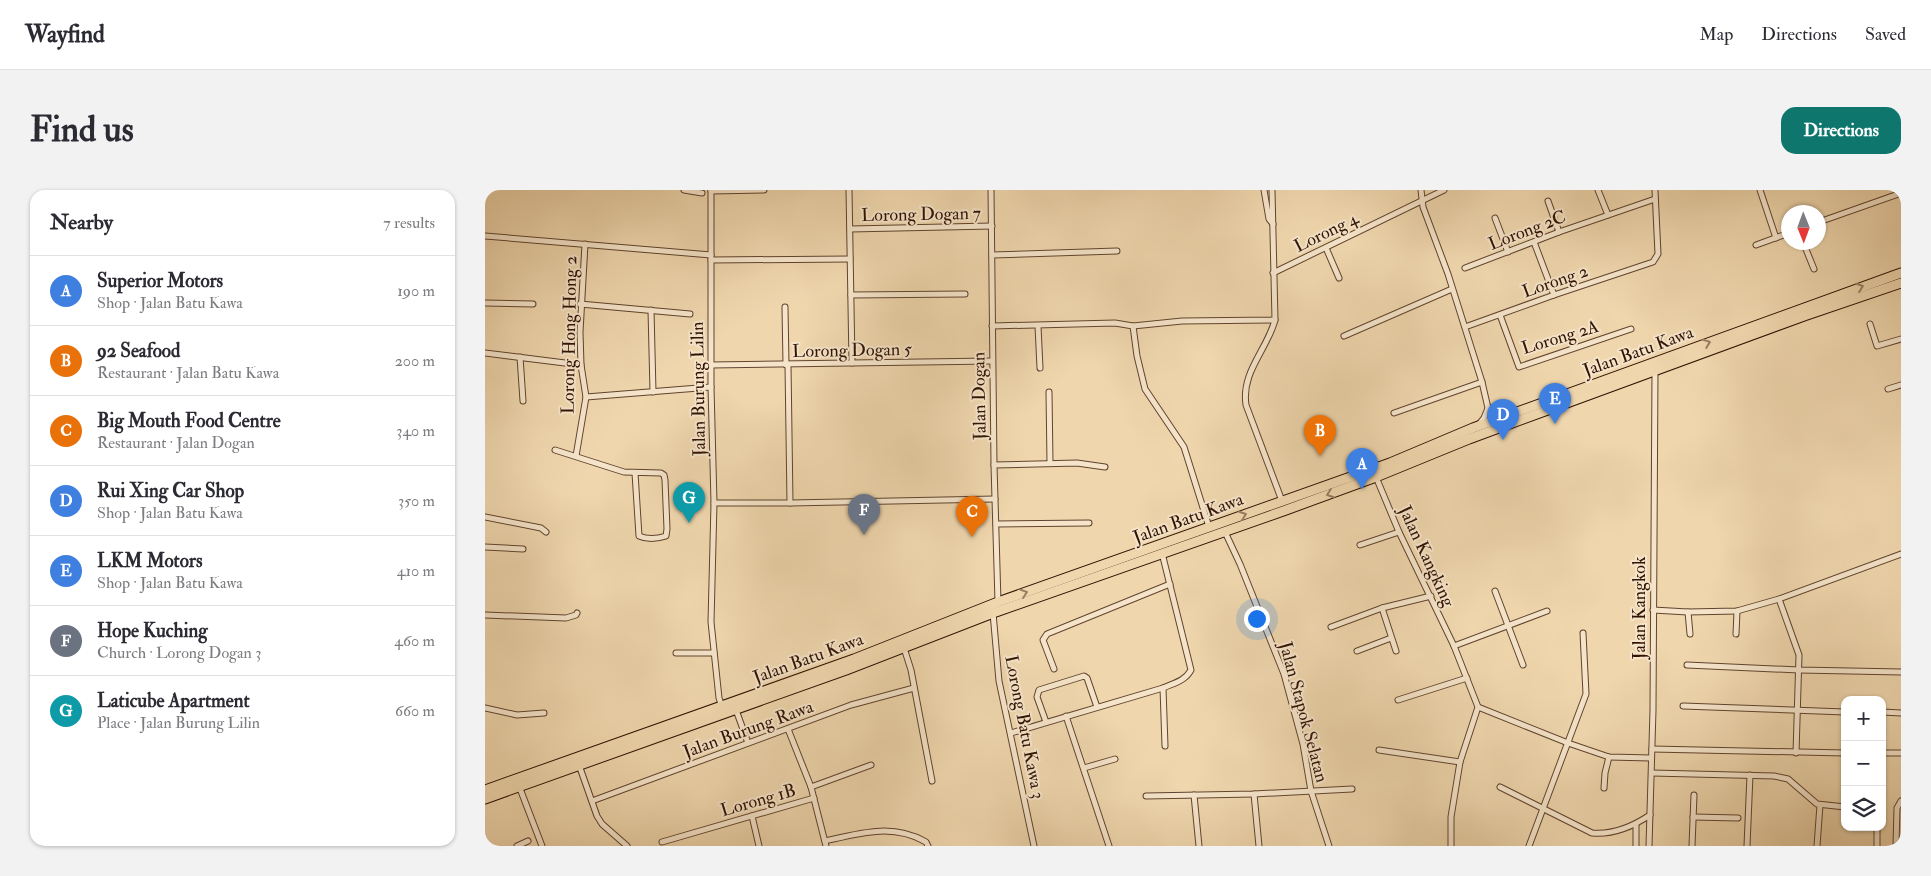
<!DOCTYPE html>
<html lang="en">
<head>
<meta charset="utf-8">
<style>
  body { margin:0; font-family:"IM FELL Double Pica",serif; background:#f2f2f3; color:#2b2b33 }
  .controls { position:absolute; right:15px; bottom:15px; display:grid; overflow:hidden; border-radius:10px; box-shadow:0 1px 4px #0004 }
  .controls button { width:45px; height:45px; display:grid; place-items:center; padding:0; border:0; border-bottom:1px solid #e1e1e2; background:#fff; color:#2b2b33; font:25px sans-serif }
  .compass { position:absolute; left:1296px; top:15px; width:45px; height:45px; border-radius:50%; background:#fff; box-shadow:0 1px 4px #0004; rotate:179deg }
  .you { position:absolute; left:771px; top:428px; width:18px; height:18px; margin:-12px; border:4px solid #fff; border-radius:50%; background:#1a73e8; box-shadow:0 0 0 8px #1a73e833 }
  .badge { display:grid; place-items:center; width:32px; height:32px; border-radius:50%; background:#0f766e; color:#fff; font-size:16px; font-weight:700 }
  .pin { position:absolute; translate:-50% -41px; filter:drop-shadow(0 1px 2px #0008) }
  .pin::after { content:''; position:absolute; top:26px; width:18px; height:15px; background:inherit; clip-path:polygon(0 0,100% 0,50% 100%) }
  .list { margin:0; padding:0; list-style:none }
  h2 { display:flex; justify-content:space-between; align-items:center; height:65px; margin:0; padding:0 20px; font-size:21px }
  h2 small { font-size:16px; font-weight:400; color:#7c7c81 }
  .list li { display:grid; grid-template-columns:32px 1fr auto; gap:15px; align-items:center; box-sizing:border-box; height:70px; padding:0 20px; border-top:1px solid #e1e1e2 }
  .list b { display:block; font-size:19px; white-space:nowrap }
  .list p { margin:0; font-size:16px; white-space:nowrap; color:#7c7c81 }
  .list em { font-size:16px; font-style:normal; color:#7c7c81 }
  .icon { flex:none; width:28px; height:28px; fill:none; stroke:currentColor; stroke-width:2; stroke-linecap:round; stroke-linejoin:round }
  .map { position:relative; flex:none; width:1416px; height:656px; overflow:hidden; border-radius:15px }
  header { display:flex; align-items:center; gap:30px; box-sizing:border-box; height:70px; padding:0 25px; background:#fff; border-bottom:1px solid #e1e1e2 }
  header strong { font-size:24px }
  nav { display:flex; gap:28px; margin-inline-start:auto; font-size:18px }
  .intro { display:flex; align-items:center; justify-content:space-between; box-sizing:border-box; height:120px; padding:0 30px }
  h1 { margin:0; font-size:35px }
  .button { padding:12px 22px; border-radius:15px; background:#0f766e; color:#fff; font-size:18px; font-weight:700 }
  main { display:flex; gap:30px; padding:0 30px }
  aside { flex:1; background:#fff; border-radius:15px; box-shadow:0 1px 4px #0004 }
  .map>svg:first-child { display:block }
</style>
</head>
<body>
<header>
<strong>Wayfind</strong>
<nav><a>Map</a><a>Directions</a><a>Saved</a></nav>
</header>
<div class="intro"><h1>Find us</h1><a class="button">Directions</a></div>
<main>
<aside>
<h2>Nearby<small>7 results</small></h2>
<ul class="list">
<li><span class="badge" style="background:#3f7fe0">A</span><div><b>Superior Motors</b><p>Shop · Jalan Batu Kawa</p></div><em>190 m</em></li>
<li><span class="badge" style="background:#e8710a">B</span><div><b>92 Seafood</b><p>Restaurant · Jalan Batu Kawa</p></div><em>200 m</em></li>
<li><span class="badge" style="background:#e8710a">C</span><div><b>Big Mouth Food Centre</b><p>Restaurant · Jalan Dogan</p></div><em>340 m</em></li>
<li><span class="badge" style="background:#3f7fe0">D</span><div><b>Rui Xing Car Shop</b><p>Shop · Jalan Batu Kawa</p></div><em>350 m</em></li>
<li><span class="badge" style="background:#3f7fe0">E</span><div><b>LKM Motors</b><p>Shop · Jalan Batu Kawa</p></div><em>410 m</em></li>
<li><span class="badge" style="background:#6b7280">F</span><div><b>Hope Kuching</b><p>Church · Lorong Dogan 3</p></div><em>460 m</em></li>
<li><span class="badge" style="background:#0f9aa8">G</span><div><b>Laticube Apartment</b><p>Place · Jalan Burung Lilin</p></div><em>660 m</em></li>
</ul>
</aside>
<div class="map">
<svg width="1416" height="656" viewBox="0 0 1416 656">
  <rect width="100%" height="100%" fill="#efd6ad"/>
  <filter id="stains"><feTurbulence type="fractalNoise" baseFrequency=".004" numOctaves="4"/><feColorMatrix values="0 0 0 0 .2 0 0 0 0 .09 0 0 0 0 .02 0 0 0 .5 -.17"/></filter>
  <radialGradient id="worn" r=".72"><stop offset=".6" stop-color="#630" stop-opacity="0"/><stop offset="1" stop-color="#630" stop-opacity=".3"/></radialGradient>
  <g fill="none" stroke-linecap="round" stroke-linejoin="round">
    <!-- minor casing -->
    <g stroke="#60442e" stroke-width="7">
      <g id="minor">
        <polyline points="199,0 217,3"/>
        <polyline points="226,0 226,197 229,313 226,432 234,508 237,517"/>
        <polyline points="364,0 367,173"/>
        <polyline points="506,0 509,275 513,412"/>
        <polyline points="779,0 784,29 788,34"/>
        <polyline points="936,0 938,17 963,84 997,192 1003,218 999,228 994,234"/>
        <polyline points="1113,0 1123,25"/>
        <polyline points="1275,0 1291,48"/>
        <polyline points="226,1 279,0"/>
        <polyline points="1063,11 1074,42"/>
        <polyline points="1010,28 1023,62"/>
        <polyline points="1334,32 1416,3"/>
        <polyline points="365,39 507,36"/>
        <polyline points="0,46 226,65"/>
        <polyline points="1049,52 1069,105"/>
        <polyline points="1318,52 1329,79"/>
        <polyline points="1271,55 1304,43"/>
        <polyline points="841,58 854,88"/>
        <polyline points="507,65 632,61"/>
        <polyline points="226,70 365,69"/>
        <polyline points="980,78 1074,42 1170,9"/>
        <polyline points="788,83 959,0"/>
        <polyline points="366,105 480,104"/>
        <polyline points="0,113 48,114"/>
        <polyline points="95,114 205,124"/>
        <polyline points="300,117 301,175"/>
        <polyline points="166,120 168,202"/>
        <polyline points="1015,125 1034,177 1146,139"/>
        <path d="M 790,130 C 782,160 756,182 761,215 L 797,311"/>
        <polyline points="1385,134 1392,156 1416,149"/>
        <polyline points="507,136 630,133 648,136 652,166 660,199 699,257 724,337"/>
        <polyline points="553,136 555,178"/>
        <polyline points="648,136 697,131 790,130 787,0"/>
        <polyline points="980,137 1069,105 1168,72 1173,64 1170,0"/>
        <polyline points="859,146 967,99"/>
        <polyline points="0,163 96,175"/>
        <polyline points="35,167 38,211"/>
        <polyline points="226,175 507,171"/>
        <polyline points="303,175 305,313"/>
        <polyline points="1403,199 1416,195"/>
        <polyline points="564,202 565,273"/>
        <polyline points="101,207 226,197"/>
        <polyline points="1003,218 1015,225 1018,224"/>
        <polyline points="909,223 997,192"/>
        <path d="M 70,260 L 139,282 L 176,283 L 179,285 L 180,290 L 182,339 L 181,346 C 172,349 163,350 154,346 L 150,283"/>
        <polyline points="91,266 101,207 96,175 95,142 100,54"/>
        <polyline points="509,275 592,273 620,277"/>
        <polyline points="891,287 914,342 969,456 993,517 975,572 966,627 966,656"/>
        <polyline points="229,313 305,313 510,309"/>
        <polyline points="0,327 56,338 61,342"/>
        <polyline points="511,334 604,333"/>
        <polyline points="740,342 755,374 799,484 818,554 826,601 844,656"/>
        <polyline points="875,355 914,342"/>
        <polyline points="0,357 38,359"/>
        <polyline points="1010,401 1038,475"/>
        <polyline points="1294,409 1314,465 1311,563"/>
        <polyline points="897,418 911,461"/>
        <polyline points="1168,420 1203,422 1252,421 1294,409 1416,364"/>
        <polyline points="1203,422 1205,444"/>
        <polyline points="508,423 514,491 549,656"/>
        <polyline points="0,425 81,428 91,425 92,423"/>
        <polyline points="846,437 897,418 946,406"/>
        <polyline points="1251,444 1252,421"/>
        <polyline points="969,456 1062,421"/>
        <polyline points="419,458 426,480 447,591"/>
        <polyline points="872,461 906,448"/>
        <polyline points="191,463 229,463"/>
        <polyline points="1202,475 1314,480 1416,482"/>
        <polyline points="569,479 558,450 562,444 685,394"/>
        <polyline points="678,498 680,556"/>
        <polyline points="913,510 982,488"/>
        <polyline points="1198,516 1360,522"/>
        <polyline points="993,517 1083,553 1124,567 1166,568"/>
        <polyline points="0,518 32,525 59,523"/>
        <polyline points="251,520 263,553"/>
        <polyline points="1397,522 1416,523"/>
        <polyline points="581,526 624,656"/>
        <polyline points="561,532 552,507 554,500 599,486 602,488 612,517"/>
        <polyline points="303,539 326,597 341,656"/>
        <path d="M 526,543 L 678,498 C 689,493 700,491 706,480 L 677,363"/>
        <polyline points="1167,559 1360,563"/>
        <polyline points="894,560 975,572"/>
        <polyline points="1397,563 1416,563"/>
        <polyline points="94,575 112,626 117,634 142,656"/>
        <polyline points="599,578 630,569"/>
        <polyline points="1167,583 1289,586 1303,589 1332,614 1360,617"/>
        <polyline points="34,596 57,656"/>
        <polyline points="326,597 386,575"/>
        <path d="M 1015,597 L 1107,643 C 1128,645 1147,637 1165,625"/>
        <polyline points="1119,598 1120,583 1124,567"/>
        <polyline points="769,604 774,656"/>
        <polyline points="709,605 714,656"/>
        <polyline points="661,606 769,604 867,599"/>
        <polyline points="107,611 366,515 429,498"/>
        <polyline points="267,626 274,656"/>
        <polyline points="1208,627 1253,628"/>
        <polyline points="1392,637 1392,656"/>
        <path d="M 340,651 C 375,643 408,633 441,652 L 443,656"/>
        <polyline points="177,652 329,608"/>
        <polyline points="32,656 43,651"/>
        <polyline points="1044,656 1101,504 1098,443"/>
        <polyline points="1151,656 1151,634"/>
        <polyline points="1164,656 1168,520 1170,181"/>
        <polyline points="1207,656 1209,605"/>
        <polyline points="1262,656 1265,585"/>
        <polyline points="1332,656 1335,615"/>
        <polyline points="1411,656 1412,618 1416,611"/>
      </g>
    </g>
    <!-- trunk casing -->
    <g stroke="#301303" stroke-width="11">
      <g id="trunk">
        <polyline points="0,600 369,469 513,412 905,273 988,238 1416,83"/>
        <polyline points="0,609 361,480 508,423 801,320 891,287 984,249 1079,214 1319,126 1416,93"/>
      </g>
    </g>
    <!-- minor -->
    <use href="#minor" stroke="#f5e4ca" stroke-width="5"/>
    <!-- trunk -->
    <use href="#trunk" stroke="#efd6ad" stroke-width="9"/>
  </g>
  <!-- one-way arrows -->
  <defs><path id="oneway-chevron" d="M-2-3.5L2.5 0L-2 3.5" fill="none" stroke-width="1.6" stroke-linecap="round" stroke-linejoin="round" transform="scale(1.25)"/></defs>
  <g stroke="#997e60">
    <use href="#oneway-chevron" transform="translate(1375 97) rotate(-20)"/>
    <use href="#oneway-chevron" transform="translate(1222 153) rotate(-21)"/>
    <use href="#oneway-chevron" transform="translate(845 304) rotate(160)"/>
    <use href="#oneway-chevron" transform="translate(758 325) rotate(-20)"/>
    <use href="#oneway-chevron" transform="translate(539 403) rotate(-19)"/>
  </g>
  <g text-anchor="middle" stroke-width="4" stroke-linejoin="round" paint-order="stroke">
    <!-- street labels -->
    <g font-size="18" fill="#301303" stroke="#f5e4ca">
      <text transform="translate(436 24) rotate(-1)" y="6">Lorong Dogan 7</text>
      <text transform="translate(1042 40) rotate(-21)" y="6">Lorong 2C</text>
      <text transform="translate(841 42) rotate(-26)" y="6">Lorong 4</text>
      <text transform="translate(1070 91) rotate(-19)" y="6">Lorong 2</text>
      <text transform="translate(84 145) rotate(-89)" y="6">Lorong Hong Hong 2</text>
      <text transform="translate(1075 147) rotate(-17)" y="6">Lorong 2A</text>
      <text transform="translate(367 160) rotate(-1)" y="6">Lorong Dogan 5</text>
      <text transform="translate(1153 161) rotate(-20)" y="6">Jalan Batu Kawa</text>
      <text transform="translate(213 199) rotate(-91)" y="6">Jalan Burung Lilin</text>
      <text transform="translate(494 206) rotate(-91)" y="6">Jalan Dogan</text>
      <text transform="translate(703 328) rotate(-20)" y="6">Jalan Batu Kawa</text>
      <text transform="translate(942 366) rotate(65)" y="6">Jalan Kangking</text>
      <text transform="translate(1154 418) rotate(-90)" y="6">Jalan Kangkok</text>
      <text transform="translate(323 468) rotate(-20)" y="6">Jalan Batu Kawa</text>
      <text transform="translate(819 522) rotate(75)" y="6">Jalan Stapok Selatan</text>
      <text transform="translate(540 537) rotate(79)" y="6">Lorong Batu Kawa 3</text>
      <text transform="translate(263 539) rotate(-20)" y="6">Jalan Burung Rawa</text>
      <text transform="translate(273 610) rotate(-16)" y="6">Lorong 1B</text>
    </g>
  </g>
  <rect width="100%" height="100%" filter="url(#stains)"/>
  <rect width="100%" height="100%" fill="url(#worn)"/>
</svg>
<div class="controls">
<button>+</button>
<button>−</button>
<button><svg class="icon" aria-label="layers" viewBox="0 0 24 24"><path d="M12 4l9 5-9 5-9-5zM3 14l9 5 9-5"/></svg></button>
</div>
<svg class="compass" viewBox="-18 -18 36 36"><path d="M0-13l5 13h-10z" fill="#e53935"/><path d="M0 13l5-13h-10z" fill="#7c7c81"/></svg>
<div class="you"></div>
<div class="pin badge" style="left:877px;top:299px;background:#3f7fe0">A</div>
<div class="pin badge" style="left:835px;top:266px;background:#e8710a">B</div>
<div class="pin badge" style="left:487px;top:347px;background:#e8710a">C</div>
<div class="pin badge" style="left:1018px;top:250px;background:#3f7fe0">D</div>
<div class="pin badge" style="left:1070px;top:234px;background:#3f7fe0">E</div>
<div class="pin badge" style="left:379px;top:345px;background:#6b7280">F</div>
<div class="pin badge" style="left:204px;top:333px;background:#0f9aa8">G</div>
</div>
</main>
</body>
</html>
